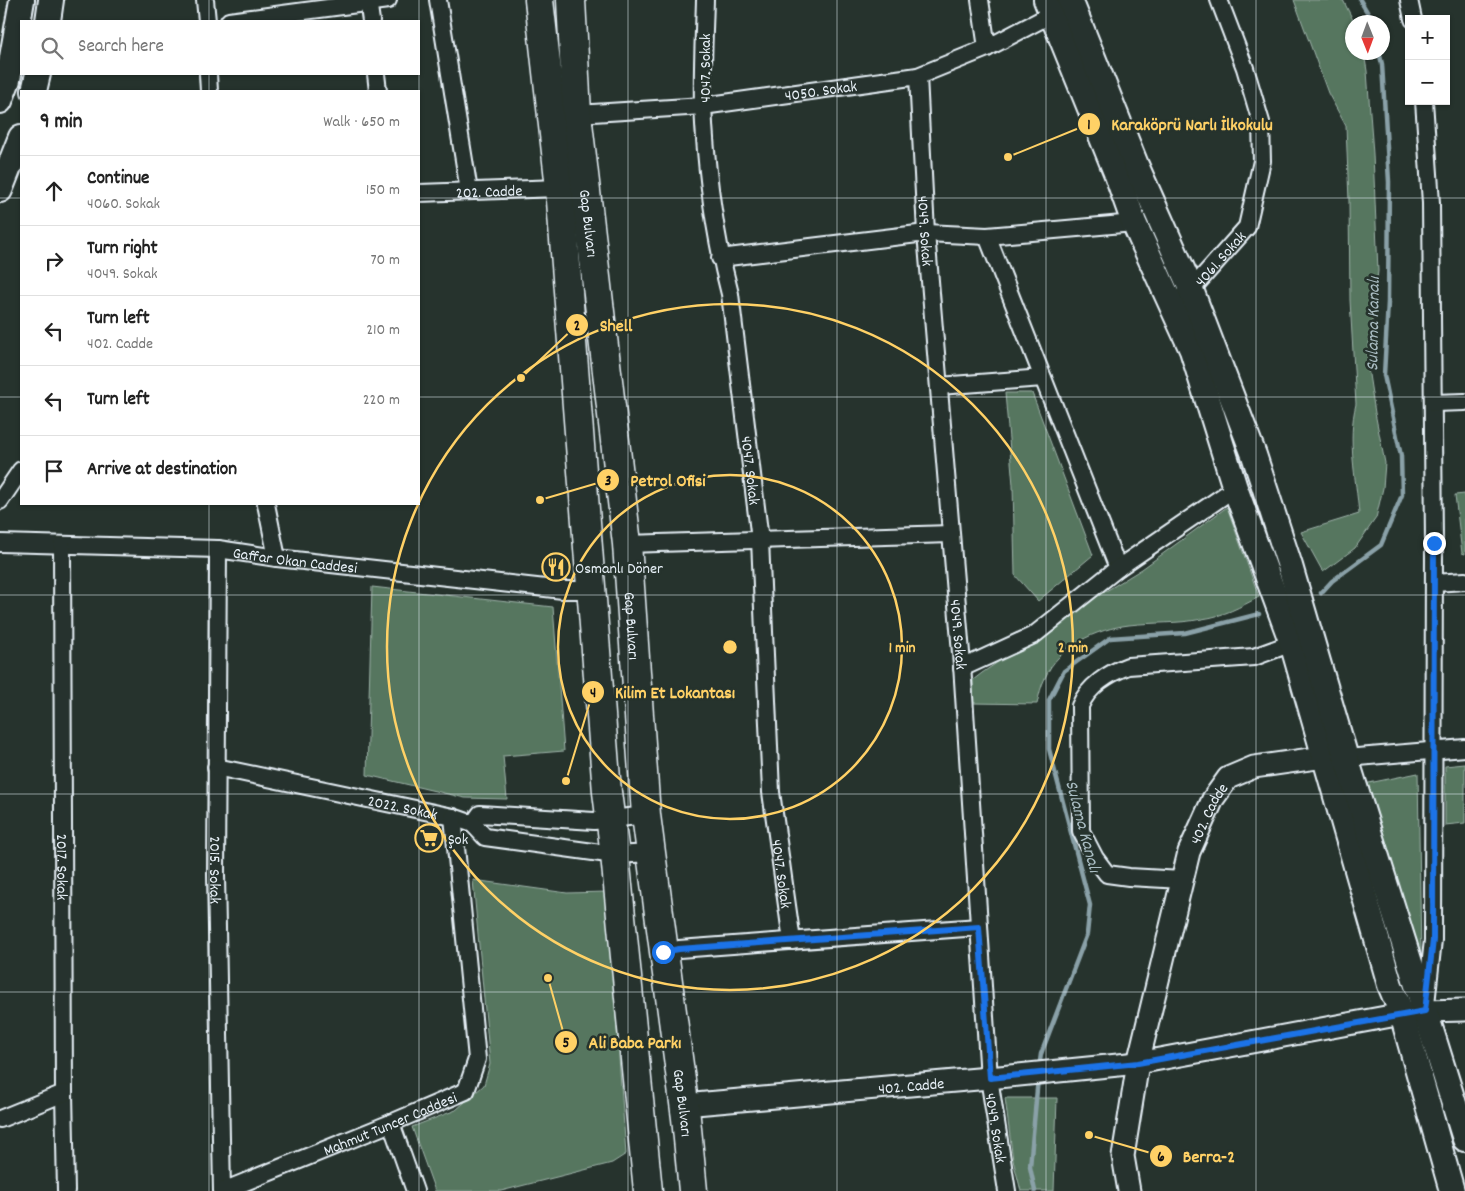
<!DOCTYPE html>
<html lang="en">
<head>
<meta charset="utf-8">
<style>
  body { margin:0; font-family:Dekko,sans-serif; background:#f2f2f2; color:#222 }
  .controls { position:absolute; right:15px; top:15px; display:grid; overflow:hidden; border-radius:0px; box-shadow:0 1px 4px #0004 }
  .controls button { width:45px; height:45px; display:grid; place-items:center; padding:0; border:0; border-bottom:1px solid #e0e0e0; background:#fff; color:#222; font:25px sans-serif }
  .compass { position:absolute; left:1345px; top:15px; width:45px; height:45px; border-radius:50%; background:#fff; box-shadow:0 1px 4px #0004; rotate:179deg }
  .stop { position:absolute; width:15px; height:15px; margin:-11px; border:4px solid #1a73e8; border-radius:50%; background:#fff }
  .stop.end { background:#1a73e8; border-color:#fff; box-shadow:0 1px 5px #0008 }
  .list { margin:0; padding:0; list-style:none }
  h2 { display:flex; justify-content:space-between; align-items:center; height:65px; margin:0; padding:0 20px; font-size:21px }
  h2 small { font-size:16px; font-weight:400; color:#767676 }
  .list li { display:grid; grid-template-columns:32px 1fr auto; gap:15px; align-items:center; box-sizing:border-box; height:70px; padding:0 20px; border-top:1px solid #e0e0e0 }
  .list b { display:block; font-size:19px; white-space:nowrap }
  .list p { margin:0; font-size:16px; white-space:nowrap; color:#767676 }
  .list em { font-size:16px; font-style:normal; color:#767676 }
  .icon { flex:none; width:28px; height:28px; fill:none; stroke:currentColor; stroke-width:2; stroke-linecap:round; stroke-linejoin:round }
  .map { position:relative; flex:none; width:1465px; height:1191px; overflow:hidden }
  .search { position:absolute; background:#fff; box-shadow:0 1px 4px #0004; left:20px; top:20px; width:400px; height:55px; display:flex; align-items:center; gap:12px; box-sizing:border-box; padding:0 18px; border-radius:0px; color:#767676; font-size:19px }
  .panel { position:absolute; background:#fff; box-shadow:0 1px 4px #0004; left:20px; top:90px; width:400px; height:415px; border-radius:0px }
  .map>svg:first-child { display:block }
</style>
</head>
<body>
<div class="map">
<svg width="1465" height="1191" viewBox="0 0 1465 1191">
  <rect width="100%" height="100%" fill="#26332d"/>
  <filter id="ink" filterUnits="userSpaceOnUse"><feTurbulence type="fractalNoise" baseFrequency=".02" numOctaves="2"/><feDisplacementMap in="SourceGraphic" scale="10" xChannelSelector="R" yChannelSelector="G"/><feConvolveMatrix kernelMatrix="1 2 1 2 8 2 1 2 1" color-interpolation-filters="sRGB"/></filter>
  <g filter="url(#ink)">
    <!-- green -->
    <g fill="#56765e" stroke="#9fb4ab">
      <path d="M 1294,0 L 1343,0 L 1354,22 L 1352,52 L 1364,53 L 1367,71 L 1373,154 L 1378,271 L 1367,362 L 1375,413 L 1385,463 L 1383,488 L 1376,518 L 1355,548 L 1323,572 L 1301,532 L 1359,514 C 1356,478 1347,440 1356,404 L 1350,300 L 1349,201 L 1346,126 L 1328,93 Z"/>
      <polygon points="1005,393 1032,393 1093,555 1038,601 1015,575 1013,485"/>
      <polygon points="1465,494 1465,554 1462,553 1455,495"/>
      <path d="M 1227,507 L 1259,597 C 1240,607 1224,616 1202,619 C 1178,624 1154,622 1129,625 C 1097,629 1058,646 1045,678 C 1041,686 1039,695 1037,704 L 973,703 L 973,680 L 982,673 L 1062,618 L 1142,569 Z"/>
      <polygon points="372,587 553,607 564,751 503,756 507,799 465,798 367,775"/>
      <polygon points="1465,764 1465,823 1445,825 1445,766"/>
      <polygon points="1418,773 1421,957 1364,784"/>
      <polygon points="473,880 567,893 607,892 626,1154 612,1163 501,1191 435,1191 412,1127 456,1110 484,1085 490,1064"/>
      <polygon points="1005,1098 1057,1098 1054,1191 1021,1191 1013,1160"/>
    </g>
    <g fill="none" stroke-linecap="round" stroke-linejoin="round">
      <!-- stream -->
      <g stroke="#8aa1a8" stroke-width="4.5">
        <polyline points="1360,0 1373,22"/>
        <polyline points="1321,593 1332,581 1381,545 1402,495 1401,456 1384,375 1388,302 1389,182 1382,64 1379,52"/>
        <polyline points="1039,1068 1041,1054 1087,934 1090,905 1049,749 1049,700 1064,671 1110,638 1185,633 1259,614"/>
        <polyline points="1035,1191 1030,1167 1038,1078"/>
      </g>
      <!-- minor casing -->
      <g stroke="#e8f1f8" stroke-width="20">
        <g id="minor">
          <polyline points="205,0 207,21"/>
          <polyline points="368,0 371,21"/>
          <polyline points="438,0 469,191"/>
          <path id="s1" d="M 705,0 C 704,35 702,71 703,106 C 706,170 714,233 730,294 L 760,540 L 771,792 L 792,941"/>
          <polyline points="980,0 987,48"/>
          <polyline points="1409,0 1413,19"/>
          <polyline points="229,21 388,0"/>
          <polyline points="208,74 209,91"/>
          <polyline points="376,74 378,91"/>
          <path id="s2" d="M 918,76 L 926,233 L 962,665 L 989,1078 L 1007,1191"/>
          <polyline points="1424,101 1431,203 1434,543 1433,940 1426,1004"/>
          <path id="s3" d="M 577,114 L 703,106 L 918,76 L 987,48 L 1052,14"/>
          <path id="s4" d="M 419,193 L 560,188"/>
          <polyline points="987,236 1118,568"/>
          <polyline points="720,258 926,233 987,236 1134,223"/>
          <path id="s5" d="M 1171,305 L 1191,290 L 1247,227 L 1262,161 L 1261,122 L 1245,68 L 1219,0"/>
          <polyline points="939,386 1043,378"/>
          <polyline points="1433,403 1465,402"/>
          <polyline points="0,501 21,470"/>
          <polyline points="266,504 277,558"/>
          <path id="s6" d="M 0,543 L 218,549 L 277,558 L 563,590 L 591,590"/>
          <polyline points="627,544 951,534"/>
          <path id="s7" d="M 62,545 L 64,1093 L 66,1191"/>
          <path id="s8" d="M 218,549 L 216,875 L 222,1191"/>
          <polyline points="1434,583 1465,581"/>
          <polyline points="962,668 1034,635 1118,568 1235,488"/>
          <polyline points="1346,758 1465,748"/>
          <path id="s9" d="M 216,767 L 453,817 L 473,824 L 480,814 L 594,821 L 646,815"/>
          <polyline points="473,824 485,837 615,855 651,853"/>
          <path d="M 1182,880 L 1129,877 L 1107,874 L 1095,858 L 1081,831 L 1080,706 C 1088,686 1109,673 1128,666 L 1254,657 L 1292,643"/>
          <polyline points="663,952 679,949 979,927"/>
          <polyline points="0,1119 64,1093"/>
          <polyline points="391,1123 415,1191"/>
          <path id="s10" d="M 223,1191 L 391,1123 L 466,1091 L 477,1059 L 453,817"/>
        </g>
      </g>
      <!-- tertiary casing -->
      <g stroke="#e8f1f8" stroke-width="25">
        <g id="tertiary">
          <path id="s11" d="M 684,1105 L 989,1078 L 1138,1063 L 1402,1014 L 1425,1011 L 1465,1010"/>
          <path id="s12" d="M 1129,1191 L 1123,1156 L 1138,1063 L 1189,852 L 1213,799 L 1228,778 L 1254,767 L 1324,757"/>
        </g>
      </g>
      <!-- secondary casing -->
      <g stroke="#e8f1f8" stroke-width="28">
        <g id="secondary">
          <polyline points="1046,0 1117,175 1134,223 1192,350 1235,488 1292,643 1390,985 1402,1014 1452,1191"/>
          <polyline points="1070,0 1136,165 1188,282 1254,455 1290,566 1346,758 1465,1139"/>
          <polyline points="48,21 51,0"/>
          <polyline points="34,91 38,74"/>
          <polyline points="0,101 8,80 22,0"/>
          <polyline points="0,190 21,137"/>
        </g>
      </g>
      <!-- trunk casing -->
      <g stroke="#e8f1f8" stroke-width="31">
        <g id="trunk">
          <polyline points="539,0 560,188 607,792 615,855 648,1191"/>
          <path id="s13" d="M 571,0 L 577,114 L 627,544 L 646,815 L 686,1118 L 693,1191"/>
        </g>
      </g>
      <!-- minor -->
      <use href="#minor" stroke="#26332d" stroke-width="16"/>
      <!-- tertiary -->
      <use href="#tertiary" stroke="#26332d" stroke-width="21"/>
      <!-- secondary -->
      <use href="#secondary" stroke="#26332d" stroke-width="24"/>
      <!-- trunk -->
      <use href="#trunk" stroke="#26332d" stroke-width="28"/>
    </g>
  </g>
  <g fill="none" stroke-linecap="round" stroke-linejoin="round" filter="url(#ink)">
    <!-- route -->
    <polyline stroke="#1a73e8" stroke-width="6" points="663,952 679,949 979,927 990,1078 1138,1063 1425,1011 1433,940 1434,543"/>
  </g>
  <!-- grid -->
  <path fill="none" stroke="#e8f1f8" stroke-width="1" stroke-opacity="0.55" d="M 209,0 L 209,21M 419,0 L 419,21M 628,0 L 628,1191M 837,0 L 837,1191M 1046,0 L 1046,1191M 1256,0 L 1256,1191M 209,74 L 209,91M 419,74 L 419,91M 0,198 L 21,198M 419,198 L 1465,198M 0,397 L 21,397M 419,397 L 1465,397M 209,504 L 209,1191M 419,504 L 419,1191M 0,595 L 1465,595M 0,794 L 1465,794M 0,992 L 1465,992"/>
  <!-- distance rings -->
  <g fill="none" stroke="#ffd166" stroke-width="2.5">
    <circle cx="730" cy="647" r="172"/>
    <circle cx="730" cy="647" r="343"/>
  </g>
  <!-- icons -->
  <defs>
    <g id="restaurant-ring" transform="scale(1.4375)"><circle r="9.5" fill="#26332d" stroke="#ffd166" stroke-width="1.5"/><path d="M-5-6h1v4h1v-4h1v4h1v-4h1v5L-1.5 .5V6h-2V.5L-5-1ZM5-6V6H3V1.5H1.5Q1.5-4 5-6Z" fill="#ffd166"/></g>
    <g id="supermarket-ring" transform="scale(1.4375)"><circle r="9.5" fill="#26332d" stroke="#ffd166" stroke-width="1.5"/><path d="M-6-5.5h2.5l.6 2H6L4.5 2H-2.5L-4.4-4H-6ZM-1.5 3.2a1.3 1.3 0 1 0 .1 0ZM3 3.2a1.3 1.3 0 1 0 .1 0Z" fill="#ffd166"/></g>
  </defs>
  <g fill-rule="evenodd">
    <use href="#restaurant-ring" x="556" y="567"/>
    <use href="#supermarket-ring" x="429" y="838"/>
  </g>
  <g text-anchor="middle" stroke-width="5" stroke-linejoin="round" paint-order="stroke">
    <!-- street labels -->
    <g font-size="16" fill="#e8f1f8" stroke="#26332d">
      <text transform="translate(704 68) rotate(-90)" y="6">4047. Sokak</text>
      <text dy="6" stroke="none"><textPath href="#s3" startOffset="245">4050. Sokak</textPath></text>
      <text dy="6" stroke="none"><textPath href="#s4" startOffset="70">202. Cadde</textPath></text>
      <text dy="6" stroke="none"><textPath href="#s13" startOffset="224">Gap Bulvarı</textPath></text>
      <text dy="6" stroke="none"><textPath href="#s2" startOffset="155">4049. Sokak</textPath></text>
      <text dy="6" stroke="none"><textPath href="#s5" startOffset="68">4061. Sokak</textPath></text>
      <text dy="6" stroke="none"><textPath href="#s1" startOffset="474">4047. Sokak</textPath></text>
      <text dy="6" stroke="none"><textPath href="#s6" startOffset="296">Gaffar Okan Caddesi</textPath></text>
      <text dy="6" stroke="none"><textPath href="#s13" startOffset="629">Gap Bulvarı</textPath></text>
      <text dy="6" stroke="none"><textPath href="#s2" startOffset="560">4049. Sokak</textPath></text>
      <text dy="6" stroke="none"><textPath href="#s9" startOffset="191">2022. Sokak</textPath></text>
      <text dy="6" stroke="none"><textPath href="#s12" startOffset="390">402. Cadde</textPath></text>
      <text dy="6" stroke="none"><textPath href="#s7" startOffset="322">2017. Sokak</textPath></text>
      <text dy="6" stroke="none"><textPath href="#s8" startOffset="321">2015. Sokak</textPath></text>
      <text dy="6" stroke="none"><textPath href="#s1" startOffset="879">4047. Sokak</textPath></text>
      <text dy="6" stroke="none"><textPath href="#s11" startOffset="228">402. Cadde</textPath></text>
      <text dy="6" stroke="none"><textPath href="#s13" startOffset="1109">Gap Bulvarı</textPath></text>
      <text dy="6" stroke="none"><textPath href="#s10" startOffset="180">Mahmut Tuncer Caddesi</textPath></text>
      <text dy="6" stroke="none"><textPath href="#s2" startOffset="1055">4049. Sokak</textPath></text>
    </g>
    <!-- poi labels -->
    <g font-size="16" fill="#e8f1f8" stroke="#26332d" text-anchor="start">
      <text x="575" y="573">Osmanlı Döner</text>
      <text x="448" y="844">Şok</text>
    </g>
    <!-- water labels -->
    <g font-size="18" font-style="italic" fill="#a9bcc2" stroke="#26332d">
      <text transform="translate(1372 324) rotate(-89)" y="6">Sulama Kanalı</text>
      <text transform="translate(1084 826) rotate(75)" y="6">Sulama Kanalı</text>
    </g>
  </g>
  <circle cx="730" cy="647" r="8" fill="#ffd166" stroke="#26332d" stroke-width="2.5"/>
  <g font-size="15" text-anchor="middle" font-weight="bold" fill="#ffd166" stroke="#26332d" stroke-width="5" stroke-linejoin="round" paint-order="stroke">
    <text x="902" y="652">1 min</text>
    <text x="1073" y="652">2 min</text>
  </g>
  <!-- callouts -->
  <path fill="none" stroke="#ffd166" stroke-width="2" d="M1008 157L1089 124M521 378L577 325M540 500L608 480M566 781L593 692M548 978L566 1042M1089 1135L1161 1156"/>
  <g fill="#ffd166" stroke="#26332d" stroke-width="2">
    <circle cx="1008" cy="157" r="5"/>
    <circle cx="521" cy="378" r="5"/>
    <circle cx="540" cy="500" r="5"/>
    <circle cx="566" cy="781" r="5"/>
    <circle cx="548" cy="978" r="5"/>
    <circle cx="1089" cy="1135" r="5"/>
    <circle cx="1089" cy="124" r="12"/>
    <circle cx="577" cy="325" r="12"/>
    <circle cx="608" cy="480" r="12"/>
    <circle cx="593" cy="692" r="12"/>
    <circle cx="566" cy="1042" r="12"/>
    <circle cx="1161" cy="1156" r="12"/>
  </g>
  <g font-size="15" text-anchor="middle" font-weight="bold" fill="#111">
    <text x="1089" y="129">1</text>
    <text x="577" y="330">2</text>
    <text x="608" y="485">3</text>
    <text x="593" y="697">4</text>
    <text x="566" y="1047">5</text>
    <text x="1161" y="1161">6</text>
  </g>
  <g font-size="18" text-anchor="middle" font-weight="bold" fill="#ffd166" stroke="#26332d" stroke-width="5" stroke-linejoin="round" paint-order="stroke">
    <text x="1192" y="130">Karaköprü Narlı İlkokulu</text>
    <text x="616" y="331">Shell</text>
    <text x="668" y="486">Petrol Ofisi</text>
    <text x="675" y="698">Kilim Et Lokantası</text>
    <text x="635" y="1048">Ali Baba Parkı</text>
    <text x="1209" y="1162">Berra-2</text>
  </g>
</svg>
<div class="controls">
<button>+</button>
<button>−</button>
</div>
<svg class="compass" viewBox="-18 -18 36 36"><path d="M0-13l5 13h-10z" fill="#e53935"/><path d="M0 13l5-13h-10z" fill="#767676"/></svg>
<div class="stop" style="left:663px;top:952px"></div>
<div class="stop end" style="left:1434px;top:543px"></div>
<div class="search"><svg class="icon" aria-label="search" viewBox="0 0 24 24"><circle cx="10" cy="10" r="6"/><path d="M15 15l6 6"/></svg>Search here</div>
<section class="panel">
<h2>9 min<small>Walk · 650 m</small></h2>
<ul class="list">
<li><svg class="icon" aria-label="ahead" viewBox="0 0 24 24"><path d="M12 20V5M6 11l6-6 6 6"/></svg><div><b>Continue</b><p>4060. Sokak</p></div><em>150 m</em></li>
<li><svg class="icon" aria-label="right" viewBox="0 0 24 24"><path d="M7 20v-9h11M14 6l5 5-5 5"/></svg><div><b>Turn right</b><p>4049. Sokak</p></div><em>70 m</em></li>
<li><svg class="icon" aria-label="left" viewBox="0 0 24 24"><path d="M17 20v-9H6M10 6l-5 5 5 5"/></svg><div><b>Turn left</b><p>402. Cadde</p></div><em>210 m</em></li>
<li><svg class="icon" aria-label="left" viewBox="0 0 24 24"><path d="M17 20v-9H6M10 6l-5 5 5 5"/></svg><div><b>Turn left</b></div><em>220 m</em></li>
<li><svg class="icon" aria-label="arrive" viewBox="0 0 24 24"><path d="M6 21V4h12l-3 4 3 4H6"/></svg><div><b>Arrive at destination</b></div></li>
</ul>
</section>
</div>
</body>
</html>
